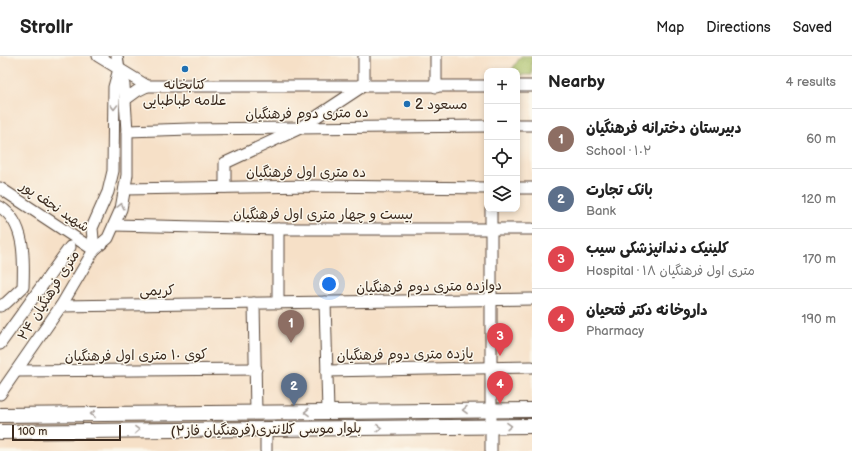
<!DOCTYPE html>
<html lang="en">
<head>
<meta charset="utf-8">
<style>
  body { margin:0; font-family:"Balsamiq Sans","Playpen Sans Arabic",sans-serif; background:#f2f2f2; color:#222 }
  .controls { position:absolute; right:12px; top:12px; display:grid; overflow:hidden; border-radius:8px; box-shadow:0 2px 6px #0003 }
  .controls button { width:36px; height:36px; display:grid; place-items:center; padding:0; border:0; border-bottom:1px solid #e0e0e0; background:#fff; color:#222; font:20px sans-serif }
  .scale { position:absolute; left:12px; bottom:10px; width:109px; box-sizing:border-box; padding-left:4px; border:2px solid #3b2a1e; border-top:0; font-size:11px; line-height:14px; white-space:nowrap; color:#3b2a1e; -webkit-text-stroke:3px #fbf7ec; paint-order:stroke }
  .you { position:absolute; left:329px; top:228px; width:14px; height:14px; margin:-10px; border:3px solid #fff; border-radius:50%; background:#1a73e8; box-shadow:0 0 0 6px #1a73e833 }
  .badge { display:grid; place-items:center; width:26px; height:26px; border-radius:50%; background:#1f6fb2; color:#fff; font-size:13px; font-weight:700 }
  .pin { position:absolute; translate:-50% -33px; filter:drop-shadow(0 1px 2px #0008) }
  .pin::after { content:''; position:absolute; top:21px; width:14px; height:12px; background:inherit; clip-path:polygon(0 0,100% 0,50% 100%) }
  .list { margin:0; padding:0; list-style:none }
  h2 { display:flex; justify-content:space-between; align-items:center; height:52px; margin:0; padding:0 16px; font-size:17px }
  h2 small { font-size:13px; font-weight:400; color:#767676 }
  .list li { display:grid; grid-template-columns:26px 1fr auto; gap:12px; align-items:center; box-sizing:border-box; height:60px; padding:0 16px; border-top:1px solid #e0e0e0 }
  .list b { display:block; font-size:15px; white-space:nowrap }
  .list p { margin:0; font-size:13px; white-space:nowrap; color:#767676 }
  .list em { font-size:13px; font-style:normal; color:#767676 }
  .icon { flex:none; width:22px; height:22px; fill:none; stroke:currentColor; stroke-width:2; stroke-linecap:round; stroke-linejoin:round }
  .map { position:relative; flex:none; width:532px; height:395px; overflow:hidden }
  header { display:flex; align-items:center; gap:24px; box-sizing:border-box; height:56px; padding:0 20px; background:#fff; border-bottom:1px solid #e0e0e0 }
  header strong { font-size:19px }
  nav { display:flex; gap:22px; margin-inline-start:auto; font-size:14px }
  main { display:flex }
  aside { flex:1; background:#fff }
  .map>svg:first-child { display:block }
</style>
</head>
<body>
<header>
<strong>Strollr</strong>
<nav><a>Map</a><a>Directions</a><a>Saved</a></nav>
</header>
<main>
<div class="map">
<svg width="532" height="395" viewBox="0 0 532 395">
  <defs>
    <pattern id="park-crowns" width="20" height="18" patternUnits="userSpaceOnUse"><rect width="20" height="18" fill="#a7be63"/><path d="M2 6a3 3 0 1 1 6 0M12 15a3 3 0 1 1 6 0" fill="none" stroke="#899b51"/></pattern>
  </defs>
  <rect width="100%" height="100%" fill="#fbf7ec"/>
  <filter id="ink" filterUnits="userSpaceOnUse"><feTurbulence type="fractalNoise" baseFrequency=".025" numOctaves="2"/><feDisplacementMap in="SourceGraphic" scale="8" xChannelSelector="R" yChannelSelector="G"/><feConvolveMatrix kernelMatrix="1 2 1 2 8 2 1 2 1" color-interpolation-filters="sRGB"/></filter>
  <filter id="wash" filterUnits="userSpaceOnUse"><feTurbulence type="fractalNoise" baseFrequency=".012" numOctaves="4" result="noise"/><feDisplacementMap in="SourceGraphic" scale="16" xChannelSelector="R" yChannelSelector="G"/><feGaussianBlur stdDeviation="0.9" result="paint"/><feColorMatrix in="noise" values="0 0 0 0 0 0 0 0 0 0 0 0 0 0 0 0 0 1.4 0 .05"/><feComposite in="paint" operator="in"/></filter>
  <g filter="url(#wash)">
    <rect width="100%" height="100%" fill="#f6e0c7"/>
    <!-- park -->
    <polygon fill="url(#park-crowns)" stroke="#717440" points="521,0 532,0 532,19 517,19 517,15 511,15"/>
  </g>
  <g filter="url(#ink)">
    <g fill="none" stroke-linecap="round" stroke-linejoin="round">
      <!-- minor casing -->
      <g stroke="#574537" stroke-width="13">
        <g id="minor">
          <polyline points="98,0 147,30 487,30"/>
          <polyline points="364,0 364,29"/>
          <polyline points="436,0 436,31"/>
          <polyline points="517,30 532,30"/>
          <polyline points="126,43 137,35 147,30"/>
          <polyline points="517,69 532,69"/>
          <polyline points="127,75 190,73 487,70"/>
          <polyline points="225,131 225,107 298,73 363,30"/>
          <polyline points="0,132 94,194"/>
          <polyline points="517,132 532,132"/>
          <polyline points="125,133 315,130 487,132"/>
          <path d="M 0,151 C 26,167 24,204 23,231 L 6,247 L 0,250"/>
          <polyline points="114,169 278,173 532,173"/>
          <polyline points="278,173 278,247"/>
          <polyline points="94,194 92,172 108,136 113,115 114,31 119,13"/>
          <polyline points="325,246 328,356"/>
          <polyline points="254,247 256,357"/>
          <polyline points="61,250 532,243"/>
          <polyline points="0,288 70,191"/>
          <polyline points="17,315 256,313"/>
          <polyline points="327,315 532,311"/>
          <polyline points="0,338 61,250 94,194 108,182 121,153 127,119 127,75 124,29 119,13 117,0"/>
          <polyline points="266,373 266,395"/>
          <polyline points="491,395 491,153"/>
        </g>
      </g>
      <!-- major casing -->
      <g stroke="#574537" stroke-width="16">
        <g id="major">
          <polyline points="0,359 532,354"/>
          <polyline points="0,376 532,370"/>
        </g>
      </g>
      <!-- minor -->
      <use href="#minor" stroke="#fff" stroke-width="11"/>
      <!-- major -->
      <use href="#major" stroke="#fff" stroke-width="14"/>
    </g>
    <!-- one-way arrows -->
    <defs><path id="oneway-chevron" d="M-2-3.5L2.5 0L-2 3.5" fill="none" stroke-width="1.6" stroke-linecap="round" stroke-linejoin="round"/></defs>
    <g stroke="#a79f9a">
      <use href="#oneway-chevron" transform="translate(114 51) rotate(90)"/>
      <use href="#oneway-chevron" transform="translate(121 150) rotate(-76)"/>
      <use href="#oneway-chevron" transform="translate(465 354) rotate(179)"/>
      <use href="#oneway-chevron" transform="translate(307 356) rotate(179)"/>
      <use href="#oneway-chevron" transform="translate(93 358) rotate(180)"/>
      <use href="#oneway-chevron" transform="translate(509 370) rotate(-1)"/>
      <use href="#oneway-chevron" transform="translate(379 372) rotate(-1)"/>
      <use href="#oneway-chevron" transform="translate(137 374) rotate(-1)"/>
    </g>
  </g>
  <!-- markers -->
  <g fill="#1f6fb2" stroke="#fbf7ec" stroke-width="1.5">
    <circle cx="185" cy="13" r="4"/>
    <circle cx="407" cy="48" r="4"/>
  </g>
  <g text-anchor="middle" stroke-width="3" stroke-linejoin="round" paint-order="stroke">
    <!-- poi labels -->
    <g font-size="14" fill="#3b2a1e" stroke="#fbf7ec">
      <text x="185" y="33">کتابخانه<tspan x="185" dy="16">علامه طباطبایی</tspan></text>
      <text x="415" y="53" text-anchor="start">مسعود 2</text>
    </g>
    <!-- street labels -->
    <g font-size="14" fill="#3b2a1e" stroke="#fbf7ec">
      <text transform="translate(307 57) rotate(-1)" y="5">ده متری دوم فرهنگیان</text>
      <text x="306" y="121">ده متری اول فرهنگیان</text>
      <text transform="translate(55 150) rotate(34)" y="5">شهید نجف پور</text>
      <text x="323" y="163">بیست و چهار متری اول فرهنگیان</text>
      <text transform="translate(429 230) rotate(-1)" y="5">دوازده متری دوم فرهنگیان</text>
      <text transform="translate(157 234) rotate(-1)" y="5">کریمی</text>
      <text transform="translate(48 239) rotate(-58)" y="5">۲۴ متری فرهنگیان</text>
      <text transform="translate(405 298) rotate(-1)" y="5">یازده متری دوم فرهنگیان</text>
      <text transform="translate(136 299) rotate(-1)" y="5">کوی ۱۰ متری اول فرهنگیان</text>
      <text transform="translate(266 373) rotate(-1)" y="5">بلوار موسی کلانتری(فرهنگیان فاز۲)</text>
    </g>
  </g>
</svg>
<div class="controls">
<button>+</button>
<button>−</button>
<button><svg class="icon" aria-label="locate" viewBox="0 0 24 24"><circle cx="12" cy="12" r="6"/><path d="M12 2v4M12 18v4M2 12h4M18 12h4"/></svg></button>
<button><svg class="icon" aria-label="layers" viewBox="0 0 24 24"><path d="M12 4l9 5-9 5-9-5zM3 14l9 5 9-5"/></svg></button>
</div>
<div class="scale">100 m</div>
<div class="you"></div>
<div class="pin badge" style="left:291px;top:287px;background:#8d6e63">1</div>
<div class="pin badge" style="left:294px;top:350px;background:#5c6f8a">2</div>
<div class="pin badge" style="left:500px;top:300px;background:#e0444e">3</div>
<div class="pin badge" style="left:500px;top:348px;background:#e0444e">4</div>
</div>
<aside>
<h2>Nearby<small>4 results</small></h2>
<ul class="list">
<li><span class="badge" style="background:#8d6e63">1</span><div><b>دبیرستان دخترانه فرهنگیان</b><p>School · ۱۰۲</p></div><em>60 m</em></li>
<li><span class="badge" style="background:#5c6f8a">2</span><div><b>بانک تجارت</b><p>Bank</p></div><em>120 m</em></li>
<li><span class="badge" style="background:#e0444e">3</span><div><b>کلینیک دندانپزشکی سیب</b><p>Hospital · ۱۸ متری اول فرهنگیان</p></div><em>170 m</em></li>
<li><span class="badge" style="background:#e0444e">4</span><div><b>داروخانه دکتر فتحیان</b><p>Pharmacy</p></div><em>190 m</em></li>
</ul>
</aside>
</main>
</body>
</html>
